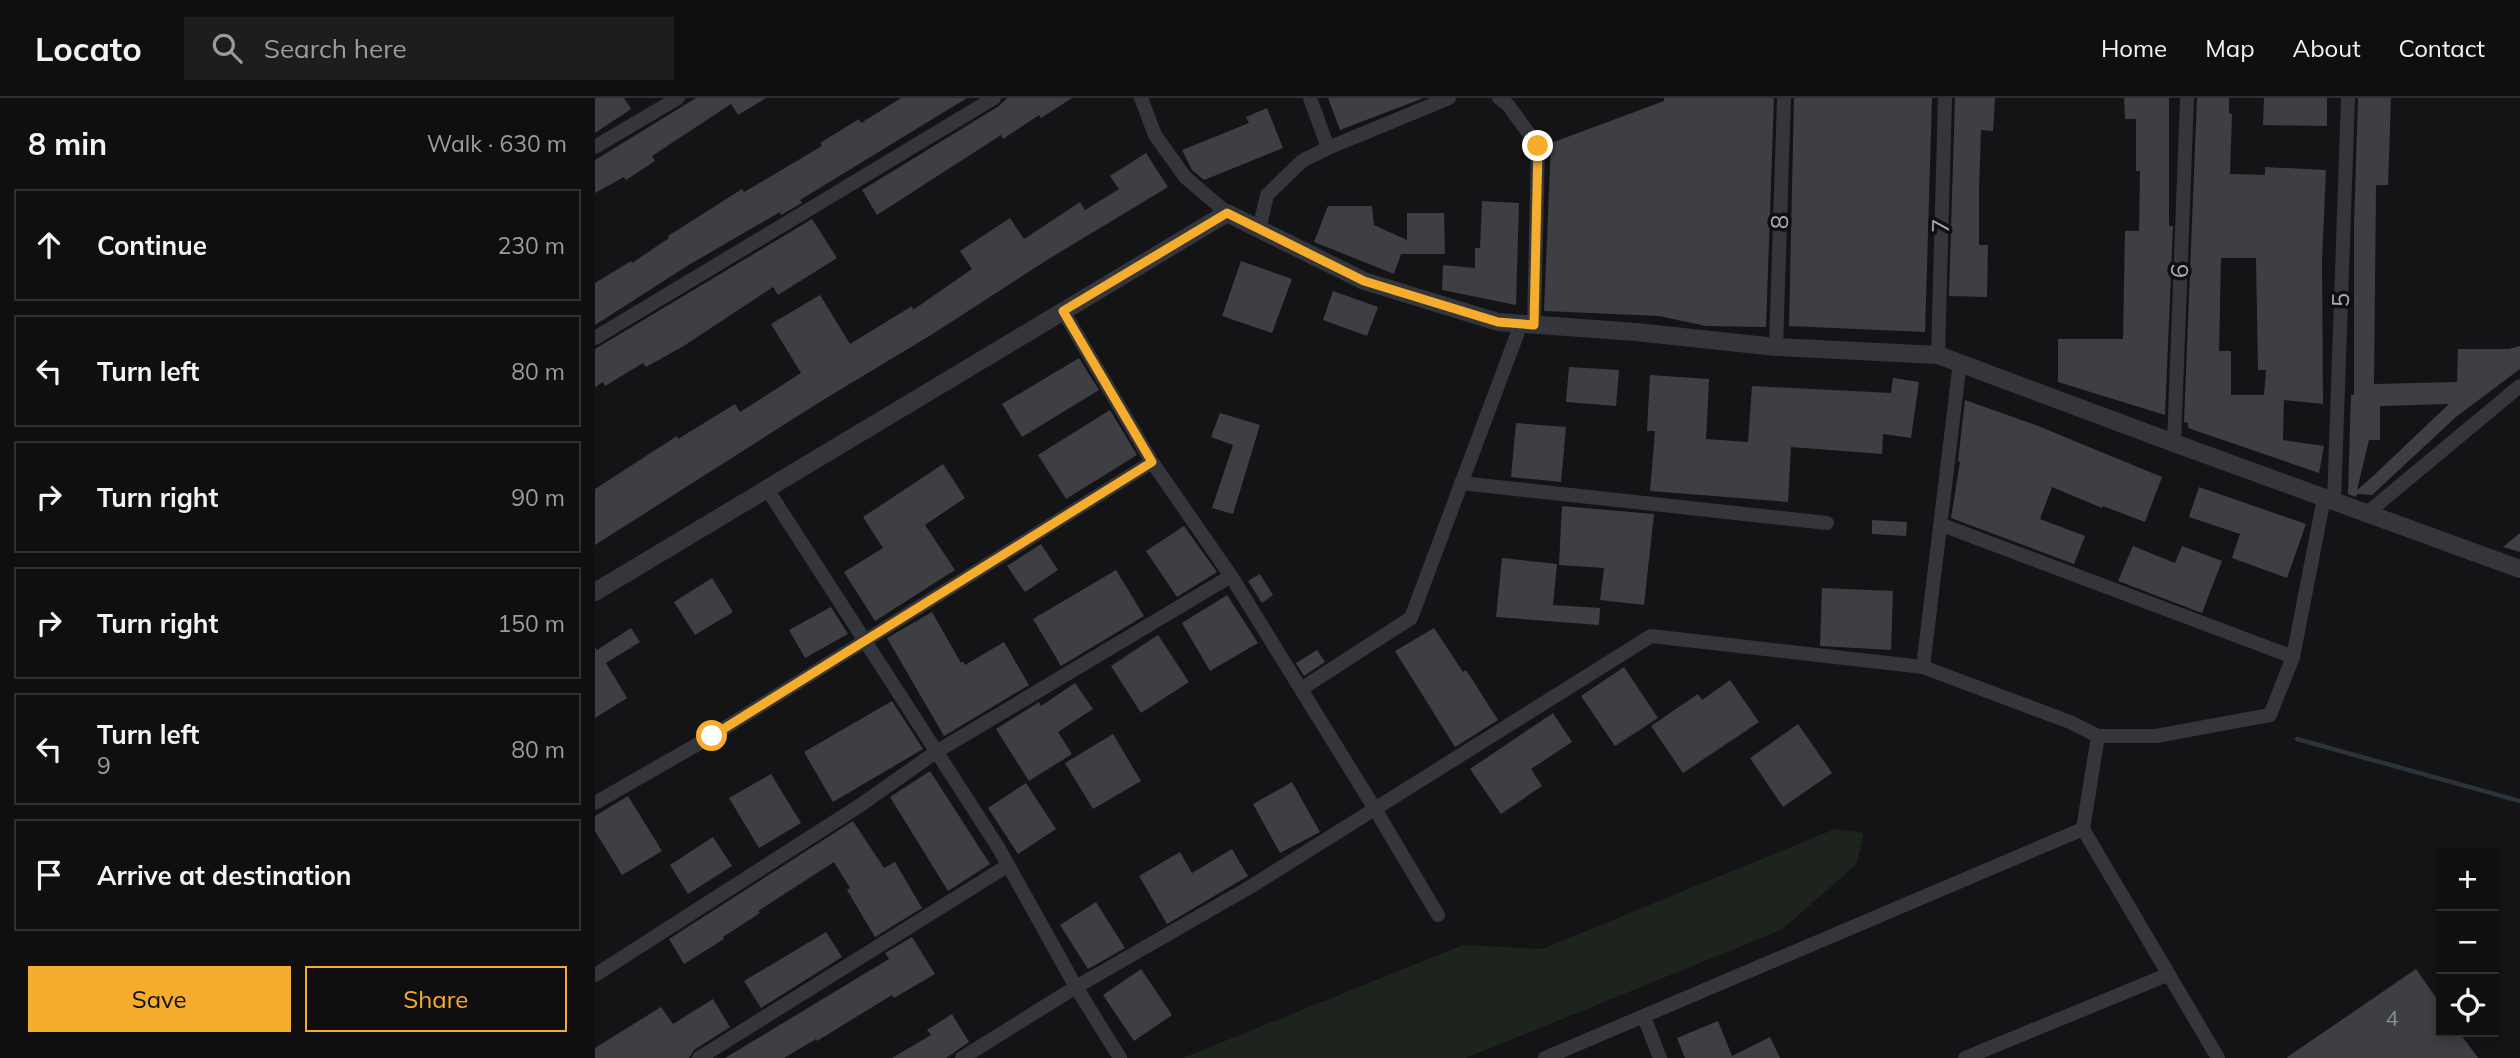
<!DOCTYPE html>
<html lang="en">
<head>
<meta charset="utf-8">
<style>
  body { margin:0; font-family:Mulish,sans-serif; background:#1d1d1e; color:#f1f3f6 }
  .controls { position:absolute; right:21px; bottom:21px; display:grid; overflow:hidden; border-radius:0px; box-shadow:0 4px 10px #0003 }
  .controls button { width:63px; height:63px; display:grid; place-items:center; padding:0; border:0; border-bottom:2px solid #2f2f30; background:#0f0f10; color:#f1f3f6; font:35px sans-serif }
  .stop { position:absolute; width:21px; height:21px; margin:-16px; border:5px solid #f6ad2d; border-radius:50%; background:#fff }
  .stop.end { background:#f6ad2d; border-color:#fff; box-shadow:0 2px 7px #0008 }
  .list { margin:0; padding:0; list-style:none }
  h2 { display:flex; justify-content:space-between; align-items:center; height:91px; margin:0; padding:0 28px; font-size:30px }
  h2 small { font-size:23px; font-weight:400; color:#9b9c9f }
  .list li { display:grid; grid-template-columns:46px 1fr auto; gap:21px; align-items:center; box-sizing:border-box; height:112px; margin:0 14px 14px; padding:0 14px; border:2px solid #2f2f30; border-radius:0px }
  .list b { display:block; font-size:26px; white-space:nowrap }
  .list p { margin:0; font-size:23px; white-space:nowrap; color:#9b9c9f }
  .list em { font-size:23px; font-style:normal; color:#9b9c9f }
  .actions { display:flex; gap:14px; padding:21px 28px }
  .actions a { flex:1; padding:16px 0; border:2px solid #f6ad2d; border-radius:0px; text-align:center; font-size:24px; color:#f6ad2d }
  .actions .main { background:#f6ad2d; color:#111 }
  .icon { flex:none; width:38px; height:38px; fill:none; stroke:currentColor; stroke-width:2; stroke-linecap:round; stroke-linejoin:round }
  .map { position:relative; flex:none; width:1925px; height:960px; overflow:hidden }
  header { display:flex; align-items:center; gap:42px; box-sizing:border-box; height:98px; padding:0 35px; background:#0f0f10; border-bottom:2px solid #2f2f30 }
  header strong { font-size:33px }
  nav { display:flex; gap:38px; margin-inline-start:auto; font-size:24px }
  .search { width:490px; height:63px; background:#1d1d1e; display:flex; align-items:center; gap:18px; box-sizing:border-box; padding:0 24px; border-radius:0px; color:#9b9c9f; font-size:26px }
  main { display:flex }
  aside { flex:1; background:#0f0f10 }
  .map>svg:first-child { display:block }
</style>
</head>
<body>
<header>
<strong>Locato</strong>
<div class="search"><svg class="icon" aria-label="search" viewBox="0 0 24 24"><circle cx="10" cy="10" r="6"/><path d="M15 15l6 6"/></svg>Search here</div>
<nav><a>Home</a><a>Map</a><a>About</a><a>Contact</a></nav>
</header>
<main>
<aside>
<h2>8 min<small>Walk · 630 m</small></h2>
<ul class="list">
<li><svg class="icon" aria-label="ahead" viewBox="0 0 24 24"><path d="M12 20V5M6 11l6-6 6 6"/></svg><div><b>Continue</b></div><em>230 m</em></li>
<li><svg class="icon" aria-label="left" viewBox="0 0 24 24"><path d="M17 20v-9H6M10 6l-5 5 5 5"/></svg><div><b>Turn left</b></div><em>80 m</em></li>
<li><svg class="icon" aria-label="right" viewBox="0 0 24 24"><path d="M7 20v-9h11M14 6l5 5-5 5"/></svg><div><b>Turn right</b></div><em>90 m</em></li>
<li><svg class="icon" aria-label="right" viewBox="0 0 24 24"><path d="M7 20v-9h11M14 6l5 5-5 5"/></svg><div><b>Turn right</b></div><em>150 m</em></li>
<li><svg class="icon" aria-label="left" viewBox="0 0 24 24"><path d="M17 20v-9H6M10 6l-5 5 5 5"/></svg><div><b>Turn left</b><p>9</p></div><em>80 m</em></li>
<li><svg class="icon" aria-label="arrive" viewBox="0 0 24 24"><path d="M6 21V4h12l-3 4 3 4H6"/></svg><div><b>Arrive at destination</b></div></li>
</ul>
<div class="actions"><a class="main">Save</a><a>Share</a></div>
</aside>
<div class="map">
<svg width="1925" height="960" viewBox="0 0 1925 960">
  <rect width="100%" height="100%" fill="#141416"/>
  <!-- green -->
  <polygon fill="#1c241d" points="1240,731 1269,735 1261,767 1186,832 871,960 588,960 868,847 947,851"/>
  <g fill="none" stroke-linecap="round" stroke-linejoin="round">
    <!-- stream -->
    <polyline stroke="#2a333a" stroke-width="4.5" points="1702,641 1925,703"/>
  </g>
  <!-- building -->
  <g fill="#3e3f43" fill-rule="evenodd">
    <polygon points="0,0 29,0 36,11 0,35"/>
    <polygon points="101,0 171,0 143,17 136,6 57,58 60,63 31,82 29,79 0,95 0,62"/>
    <polygon points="306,0 372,0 205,102 207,105 186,117 185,114 92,168 0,227 0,185 36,163 37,165 74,140 73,138 147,91 149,94 227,48 225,45 264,21 266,25"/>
    <polygon points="412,0 477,0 446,20 444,17 408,41 406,37 282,117 267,92 404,8"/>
    <polygon points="733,0 826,0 826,1 745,32"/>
    <polygon points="1069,0 1179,0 1171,229 1111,228 1064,218 949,213 956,45 1069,3"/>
    <polygon points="1199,0 1337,0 1330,234 1194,228"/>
    <polygon points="1360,0 1400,0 1398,33 1386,32 1384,91 1384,147 1393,147 1392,199 1354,198"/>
    <polygon points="1529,0 1574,0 1574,128 1578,128 1570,317 1463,284 1463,241 1528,241 1530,133 1544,133 1545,73 1541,73 1541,21 1530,21"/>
    <path d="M 1602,0 L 1634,0 L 1634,15 L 1637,16 L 1635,76 L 1670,77 L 1670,69 L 1731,72 L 1727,163 L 1728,306 L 1689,302 L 1688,342 L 1729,348 L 1724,375 L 1593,330 L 1593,325 L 1589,324 ZM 1626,160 L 1661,160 L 1663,272 L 1671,272 L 1669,297 L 1636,297 L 1636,253 L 1624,253 Z"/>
    <polygon points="1669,0 1732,0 1732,28 1668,27"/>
    <path d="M 1763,0 L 1796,0 L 1793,87 L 1781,87 L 1779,286 L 1862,284 L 1863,251 L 1914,251 L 1925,248 L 1925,271 L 1861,319 L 1777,397 L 1762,396 L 1761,399 L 1753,396 L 1756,297 L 1759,297 L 1759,127 ZM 1854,306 L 1776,380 L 1762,392 L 1774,342 L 1785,342 L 1785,308 Z"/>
    <polygon points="672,10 688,50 609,82 597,72 587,52 654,25 651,19"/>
    <polygon points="551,55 573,89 452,162 336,237 223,305 0,447 0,391 82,338 83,341 140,306 145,314 206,275 176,226 225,197 255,246 317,208 318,212 377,171 365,153 415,120 429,141 485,104 490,112 524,91 515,78"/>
    <polygon points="887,103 924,105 921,207 847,192 848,167 880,170 880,150 885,150"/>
    <polygon points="733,108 777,108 779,127 812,142 812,115 849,115 850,156 806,156 799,176 719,144"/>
    <polygon points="217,121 242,160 183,197 178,189 87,249 51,269 48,265 10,288 8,284 0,289 0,251"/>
    <polygon points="646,163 697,181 677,235 627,218"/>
    <polygon points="738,193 783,209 772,238 728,222"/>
    <polygon points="484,260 504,292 427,339 407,306"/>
    <polygon points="974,269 1024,272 1021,308 971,304"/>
    <polygon points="1055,277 1114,281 1111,341 1153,344 1157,288 1296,295 1298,280 1324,284 1316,340 1288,336 1287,356 1196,349 1193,404 1055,393 1060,333 1052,333"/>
    <polygon points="1370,302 1443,328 1567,379 1550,424 1508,408 1507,410 1457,389 1445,421 1490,438 1479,466 1356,420 1365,364 1363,363"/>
    <polygon points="515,312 542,357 471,401 443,357"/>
    <polygon points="625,315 665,327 638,416 617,410 638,347 616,339"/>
    <polygon points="921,325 971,329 966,384 916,379"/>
    <polygon points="348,366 370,400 330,427 360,472 280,523 249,474 288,450 268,419"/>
    <polygon points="1604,389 1711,426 1692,480 1637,460 1645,436 1594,419"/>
    <polygon points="967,408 1059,416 1049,507 1005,502 1009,470 964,467"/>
    <polygon points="1277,422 1312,424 1311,438 1277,436"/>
    <polygon points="589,428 622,474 582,499 551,453"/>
    <polygon points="1925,435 1925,454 1908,449"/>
    <polygon points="446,446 463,472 430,494 412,468"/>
    <polygon points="1538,448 1580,465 1587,448 1627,463 1607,515 1523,483"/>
    <polygon points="907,460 962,466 958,507 1005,510 1004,527 901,519"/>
    <polygon points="521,472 549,518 466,568 438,521"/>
    <polygon points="665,476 678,497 667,505 653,483"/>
    <polygon points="117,480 138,514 100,537 79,504"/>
    <polygon points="1227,490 1298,493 1296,552 1225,548"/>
    <polygon points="632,497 663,545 615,573 587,525"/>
    <polygon points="236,509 253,536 210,560 194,532"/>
    <polygon points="337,514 366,565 368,563 370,567 409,544 434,587 349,638 292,540"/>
    <polygon points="36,530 45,544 11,565 32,600 0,620 0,549 2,552"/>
    <polygon points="839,530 868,574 871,572 903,622 860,649 800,553"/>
    <polygon points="563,537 594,584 546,615 516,568"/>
    <polygon points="722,552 730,564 709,578 701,565"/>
    <polygon points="1029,569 1063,620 1020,648 986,598"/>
    <polygon points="1135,582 1164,624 1088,675 1056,628 1103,596 1107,602"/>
    <polygon points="480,585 498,611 463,634 477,656 434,683 401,631 444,604 446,608"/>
    <polygon points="297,603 328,651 238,704 209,654"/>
    <polygon points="958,615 977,644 936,671 947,688 906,716 875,671"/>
    <polygon points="1203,626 1237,675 1188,709 1155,660"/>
    <polygon points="518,636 546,683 498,711 470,665"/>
    <polygon points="335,673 395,766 353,793 295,699"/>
    <polygon points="176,676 206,725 164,750 134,700"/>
    <polygon points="697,684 725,734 685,755 658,706"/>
    <polygon points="431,685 461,731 423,756 393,710"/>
    <polygon points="33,698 67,753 27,777 0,733 0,718"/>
    <polygon points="258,723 289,770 300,764 327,810 280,839 252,792 255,790 239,764 163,813 165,815 128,839 129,841 89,866 74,841"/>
    <polygon points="118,739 137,768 93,796 75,767"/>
    <polygon points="637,751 653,778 572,826 544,778 585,754 597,775"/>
    <polygon points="501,804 530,850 493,871 465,827"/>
    <polygon points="231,834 247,859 166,910 149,883"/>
    <polygon points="317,839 340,876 299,900 297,897 222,943 221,941 189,960 130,960 294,861 290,855"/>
    <polygon points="546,871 577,917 539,943 508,897"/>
    <polygon points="1821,871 1846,907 1846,934 1864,934 1883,960 1691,960"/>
    <polygon points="118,901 135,929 99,952 94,960 0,960 0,950 66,909 78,926"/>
    <polygon points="357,916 374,944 351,960 297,960 336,937 332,932"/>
    <polygon points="1123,923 1137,958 1175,939 1185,960 1090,960 1082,940"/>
  </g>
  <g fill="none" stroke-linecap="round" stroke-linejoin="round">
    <!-- minor -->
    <g stroke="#35363b" stroke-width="14">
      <polyline points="546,0 560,37 590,79 632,115"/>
      <polyline points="715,0 733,50"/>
      <polyline points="904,0 913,7 943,48 939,227"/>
      <polyline points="0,49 83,0"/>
      <polyline points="664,132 672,97 707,63 733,50 854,0"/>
      <polyline points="468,213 557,364 636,478 780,711 843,817"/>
      <polyline points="0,240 399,0"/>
      <polyline points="1181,249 1189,0"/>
      <polyline points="1343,257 1350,0"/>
      <polyline points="1579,345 1592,0"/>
      <polyline points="866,385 1232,425"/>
      <polyline points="172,391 403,749 481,889 525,960"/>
      <polyline points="1739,404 1753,0"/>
      <polyline points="1771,416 1925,288"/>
      <polyline points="1347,427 1698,559 1729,400"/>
      <polyline points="1328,569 1365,264"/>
      <polyline points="706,591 816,520 926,226"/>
      <polyline points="0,705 117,638 557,364"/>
      <polyline points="1488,731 1623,960"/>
      <polyline points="0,877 264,708 341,654 636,478"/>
      <polyline points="1049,919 1065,960"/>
      <polyline points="104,960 412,768"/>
      <polyline points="367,960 481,889 655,789 1056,538 1328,569 1475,624 1503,638"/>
      <polyline points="950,960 1488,731 1503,638 1561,638 1675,617 1698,559"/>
      <polyline points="1370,960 1572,877"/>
    </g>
    <!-- tertiary -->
    <polyline stroke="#35363b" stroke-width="18" points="0,494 632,115 769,183 903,224 1041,234 1181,249 1343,257 1579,345 1925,471"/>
  </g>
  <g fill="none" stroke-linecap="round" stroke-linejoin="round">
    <!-- route -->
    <polyline stroke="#f6ad2d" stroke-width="9" points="117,638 557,364 468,213 632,115 769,183 903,224 939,227 943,48"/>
  </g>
  <g text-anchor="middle" stroke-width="7" stroke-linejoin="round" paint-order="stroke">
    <!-- number labels -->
    <g font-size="21" fill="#8b909a">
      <text x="1797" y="928">4</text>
    </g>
    <!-- street labels -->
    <g font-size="24" fill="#a5abb7" stroke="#0f0f11">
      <text transform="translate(1185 124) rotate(-88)" y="8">8</text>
      <text transform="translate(1346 128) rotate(-88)" y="8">7</text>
      <text transform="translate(1585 173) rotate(-88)" y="8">6</text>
      <text transform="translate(1746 202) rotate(-88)" y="8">5</text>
    </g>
  </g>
</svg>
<div class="controls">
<button>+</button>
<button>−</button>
<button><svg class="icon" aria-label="locate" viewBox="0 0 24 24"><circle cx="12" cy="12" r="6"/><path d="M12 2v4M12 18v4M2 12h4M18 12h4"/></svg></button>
</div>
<div class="stop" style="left:117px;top:638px"></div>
<div class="stop end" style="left:943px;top:48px"></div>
</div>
</main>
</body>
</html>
